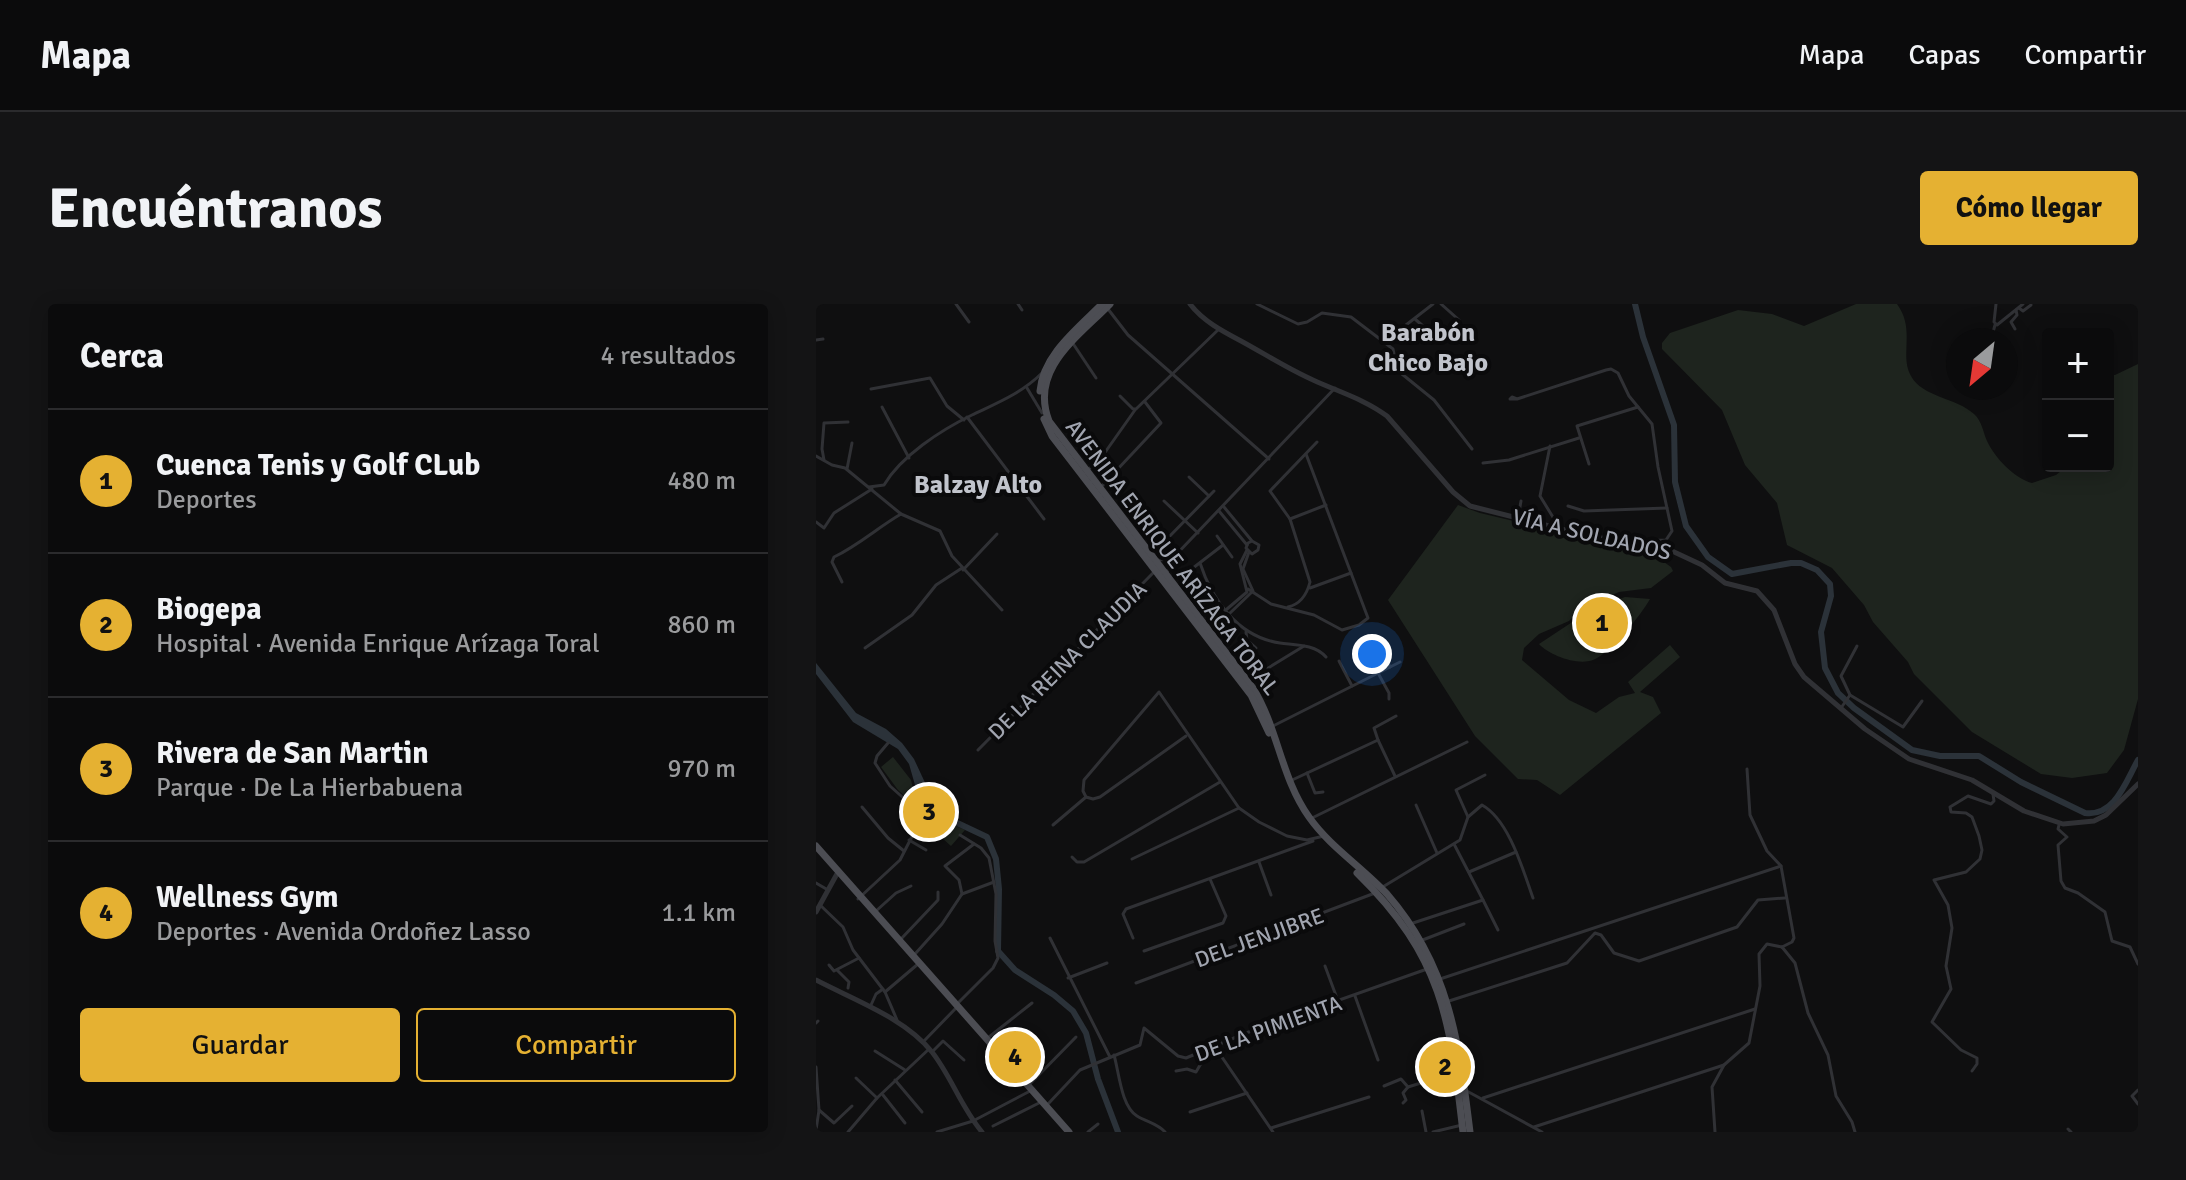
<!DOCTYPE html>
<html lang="es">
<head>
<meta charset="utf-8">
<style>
  body { margin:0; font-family:Signika,sans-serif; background:#141415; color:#f1f3f6 }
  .controls { position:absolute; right:24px; top:24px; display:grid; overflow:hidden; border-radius:8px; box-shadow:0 4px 20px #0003 }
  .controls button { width:72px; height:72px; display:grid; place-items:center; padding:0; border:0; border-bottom:2px solid #2b2b2d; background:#0b0b0c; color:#f1f3f6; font:40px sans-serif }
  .compass { position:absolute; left:1130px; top:24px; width:72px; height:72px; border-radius:50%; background:#0b0b0c; box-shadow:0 4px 20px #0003; rotate:209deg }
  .you { position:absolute; left:556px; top:350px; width:28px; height:28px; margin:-20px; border:6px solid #fff; border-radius:50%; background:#1a73e8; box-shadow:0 0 0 12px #1a73e833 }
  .badge { display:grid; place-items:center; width:52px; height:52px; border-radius:50%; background:#e5b132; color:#111; font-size:26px; font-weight:700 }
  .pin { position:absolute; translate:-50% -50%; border:4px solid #fff; box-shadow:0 2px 8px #0006 }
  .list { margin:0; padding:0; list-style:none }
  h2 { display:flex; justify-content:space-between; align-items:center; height:104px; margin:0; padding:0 32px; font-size:34px }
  h2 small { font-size:26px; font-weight:400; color:#9a9b9d }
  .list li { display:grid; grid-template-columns:52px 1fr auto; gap:24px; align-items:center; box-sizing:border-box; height:144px; padding:0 32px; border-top:2px solid #2b2b2d }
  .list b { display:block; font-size:30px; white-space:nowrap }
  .list p { margin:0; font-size:26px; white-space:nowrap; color:#9a9b9d }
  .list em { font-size:26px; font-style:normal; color:#9a9b9d }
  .actions { display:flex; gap:16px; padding:24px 32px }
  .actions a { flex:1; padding:18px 0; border:2px solid #e5b132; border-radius:8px; text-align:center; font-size:28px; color:#e5b132 }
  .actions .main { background:#e5b132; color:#111 }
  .map { position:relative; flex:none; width:1322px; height:828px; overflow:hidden; border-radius:8px }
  header { display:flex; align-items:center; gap:48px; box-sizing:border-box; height:112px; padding:0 40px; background:#0b0b0c; border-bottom:2px solid #2b2b2d }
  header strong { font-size:38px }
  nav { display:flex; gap:44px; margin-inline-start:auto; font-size:28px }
  .intro { display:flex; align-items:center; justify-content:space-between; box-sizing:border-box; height:192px; padding:0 48px }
  h1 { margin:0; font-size:56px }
  .button { padding:20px 36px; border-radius:8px; background:#e5b132; color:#111; font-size:28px; font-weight:700 }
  main { display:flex; gap:48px; padding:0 48px }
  aside { flex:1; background:#0b0b0c; border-radius:8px; box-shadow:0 4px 20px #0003 }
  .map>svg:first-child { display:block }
</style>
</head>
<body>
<header>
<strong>Mapa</strong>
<nav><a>Mapa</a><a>Capas</a><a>Compartir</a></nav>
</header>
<div class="intro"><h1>Encuéntranos</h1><a class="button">Cómo llegar</a></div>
<main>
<aside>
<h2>Cerca<small>4 resultados</small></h2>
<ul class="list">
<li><span class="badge">1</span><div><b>Cuenca Tenis y Golf CLub</b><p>Deportes</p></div><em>480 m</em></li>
<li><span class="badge">2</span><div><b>Biogepa</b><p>Hospital · Avenida Enrique Arízaga Toral</p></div><em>860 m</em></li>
<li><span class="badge">3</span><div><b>Rivera de San Martin</b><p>Parque · De La Hierbabuena</p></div><em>970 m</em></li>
<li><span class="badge">4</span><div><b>Wellness Gym</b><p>Deportes · Avenida Ordoñez Lasso</p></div><em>1.1 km</em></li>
</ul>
<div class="actions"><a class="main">Guardar</a><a>Compartir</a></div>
</aside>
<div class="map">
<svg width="1322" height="828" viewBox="0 0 1322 828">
  <rect width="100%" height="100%" fill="#0f0f10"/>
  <!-- green -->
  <g fill="#1e241e">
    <path d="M 1040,0 L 1081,0 C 1100,26 1083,51 1095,72 C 1106,93 1141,94 1158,110 C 1166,117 1167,128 1171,137 C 1179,154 1198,174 1216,179 L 1240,171 L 1251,162 L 1292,162 L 1292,71 L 1299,71 L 1322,60 L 1322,395 L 1308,446 L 1291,469 L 1256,474 L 1225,470 L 1156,428 L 1098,370 L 1092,358 L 1057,318 L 1048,301 L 1016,264 L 971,241 L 961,199 L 929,161 L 906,106 L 846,45 L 846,39 L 854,29 L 922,6 L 956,10 L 988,22 Z"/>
    <polygon points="642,201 664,209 838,251 855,263 857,267 835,284 803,288 765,305 753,317 723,330 708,344 706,356 753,396 780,409 803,393 819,389 812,378 854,341 864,353 824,388 837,393 845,409 744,491 721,476 702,475 659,432 572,296"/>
    <path d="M 809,293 L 834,295 C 825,311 794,350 777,356 C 761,362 733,351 723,340 L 776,305 Z"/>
    <polygon points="77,453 95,476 98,488 134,519 149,526 135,542 108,518 108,510 82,486 65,463"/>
  </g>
  <!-- water -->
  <polygon fill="#2b3239" points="0,359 40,409 70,425 86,439 98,455 112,485 101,488 93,460 82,445 37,418 0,370"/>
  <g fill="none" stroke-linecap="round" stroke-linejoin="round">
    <!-- river -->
    <g stroke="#2b3239" stroke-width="6">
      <path d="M 819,0 L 827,33 L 858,121 L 859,178 L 870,222 L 892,253 L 916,270 L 975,259 L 985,259 L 1001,266 L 1014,280 L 1015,292 L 1005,328 L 1009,364 L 1022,389 L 1038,404 L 1096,446 L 1124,452 L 1163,452 L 1205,478 L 1269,509 C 1299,513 1310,477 1322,456"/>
      <path d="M 102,482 C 106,499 127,502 135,516 L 171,533 L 180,555 L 183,585 L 182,647 L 199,666 L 238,691 L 257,707 L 270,729 L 282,775 L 302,828"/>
    </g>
    <!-- minor -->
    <g stroke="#303135" stroke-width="3">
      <polyline points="140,0 153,18"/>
      <polyline points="202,0 206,6"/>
      <polyline points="441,0 482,20 491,18 506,9 535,13 577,45 581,66 618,96 656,145"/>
      <polyline points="1180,0 1178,18 1181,21 1207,0"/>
      <polyline points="1203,4 1207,7 1215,1"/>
      <polyline points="292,5 312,31 453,155"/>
      <polyline points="599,15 624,37 643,16 625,0"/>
      <polyline points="1199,25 1195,18 1201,11 1200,6"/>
      <polyline points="0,36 7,35"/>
      <polyline points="1179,36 1176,32 1179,21"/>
      <polyline points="256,38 280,74"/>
      <polyline points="568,38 617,0"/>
      <polyline points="211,84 226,109"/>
      <polyline points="55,85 114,74 131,102 148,116"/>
      <polyline points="304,92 317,105 320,105 403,25"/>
      <polyline points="701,95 694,95 696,93 701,95 790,66 795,65 802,69 813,92 836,120 842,163 856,227 850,236 813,237"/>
      <polyline points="66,103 93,154"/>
      <polyline points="151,113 228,215"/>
      <polyline points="734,142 724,192 743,223"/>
      <polyline points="0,152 16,161 29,164 85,210 124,227 136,252 186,306"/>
      <polyline points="8,156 6,145 8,119 32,118"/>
      <polyline points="667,159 693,156 763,134"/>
      <polyline points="773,160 761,122 822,103"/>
      <polyline points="31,165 36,139"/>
      <polyline points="272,166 290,147 319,106"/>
      <polyline points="373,173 393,192"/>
      <path d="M 53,183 L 68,181 C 85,152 125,126 156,111 C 181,99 206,89 226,69"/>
      <polyline points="284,184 345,119 329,98"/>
      <polyline points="348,197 382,229"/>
      <polyline points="752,202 768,207 851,204"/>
      <polyline points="408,203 436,237 443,241 442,246 436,250 430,244 432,239 436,237"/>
      <polyline points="403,207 431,241"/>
      <polyline points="702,214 705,197"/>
      <polyline points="333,215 352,234"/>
      <polyline points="474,215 510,201"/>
      <polyline points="0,218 8,224 18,209 56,185"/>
      <polyline points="401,232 416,253"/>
      <polyline points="347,239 398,187"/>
      <polyline points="341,256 356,255"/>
      <path d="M 384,259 C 396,296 422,333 464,339 C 479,341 499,340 510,353"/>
      <polyline points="372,265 377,264 407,241"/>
      <polyline points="147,266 181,230"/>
      <polyline points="351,269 356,255 519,84"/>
      <path d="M 26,278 L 16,258 L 18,253 C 43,241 61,224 85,210"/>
      <polyline points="494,284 535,269"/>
      <polyline points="432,285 455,300 498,311 526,326 543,321 552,314 490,150"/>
      <path d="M 472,303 C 485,300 491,290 494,278 L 474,215 L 454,187 L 501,138"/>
      <polyline points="411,305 431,288 424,260 431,246"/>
      <polyline points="413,310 437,287 427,265 433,248"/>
      <polyline points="430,328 431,336 440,344"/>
      <polyline points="1041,342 1025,372 1034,391 1087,423 1106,397"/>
      <polyline points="49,344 96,311 120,281 146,264"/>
      <polyline points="568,349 574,363"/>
      <polyline points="523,357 536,382"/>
      <polyline points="444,369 488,342"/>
      <polyline points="562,369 573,389 573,395"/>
      <polyline points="1025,404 1034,391"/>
      <polyline points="455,423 584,358"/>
      <polyline points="562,436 579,472"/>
      <polyline points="162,446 339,267"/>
      <polyline points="931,465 934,511 951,547 965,562 978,634 976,638 966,643"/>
      <polyline points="491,469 499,489 507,488"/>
      <polyline points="474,477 562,436 558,424 580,412"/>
      <polyline points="270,493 267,487 268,476 343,388 423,504 443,518 471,532 491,536 508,532"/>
      <polyline points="270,493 277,495 284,493 370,432"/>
      <polyline points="600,501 621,549"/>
      <polyline points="46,503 72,534 88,547"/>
      <polyline points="652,513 640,486 669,471"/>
      <polyline points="494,515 651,438"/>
      <polyline points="237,521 270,493"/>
      <polyline points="1243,521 1242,525 1251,533 1242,541 1245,577 1249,584 1262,589 1289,608 1296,637 1314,643 1322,660"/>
      <polyline points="93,536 110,546"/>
      <polyline points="158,540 129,562 143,576 146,590 178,578"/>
      <polyline points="638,540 667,596"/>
      <polyline points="256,553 261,558 268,558 404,478"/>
      <polyline points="316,555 423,504"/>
      <polyline points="443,558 455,591"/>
      <polyline points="653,568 700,548"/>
      <polyline points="0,579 12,586"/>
      <path d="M 565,584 L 644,536 L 652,513 L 666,501 C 693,516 707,566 717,594"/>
      <polyline points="42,595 84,556 105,515 103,508 74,482 59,459 61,452 72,439"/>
      <polyline points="4,601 27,623 37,646 69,688 81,716"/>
      <polyline points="60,607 80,589 95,582"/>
      <polyline points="594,620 667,596 682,626"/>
      <polyline points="234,634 294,753"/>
      <polyline points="317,634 307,610 310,605 497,537"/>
      <polyline points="85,635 122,596 122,588"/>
      <polyline points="604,637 648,620"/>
      <polyline points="966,643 979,659 992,709 1012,751 1020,792 1036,818 1039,828"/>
      <polyline points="328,647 407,619 410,612 394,575"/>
      <polyline points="99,650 126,620 146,590"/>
      <polyline points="13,661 18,667 43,654"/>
      <polyline points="509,662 522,697"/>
      <polyline points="21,666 33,678 32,684"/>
      <polyline points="252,674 291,659"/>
      <polyline points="624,675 965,562"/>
      <polyline points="320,679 559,589"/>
      <polyline points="69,688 102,660"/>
      <polyline points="539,692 562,756"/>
      <polyline points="633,697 751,659 779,629 785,631 798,649 823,657 921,623 942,596 969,594"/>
      <polyline points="55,701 60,690 67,685"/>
      <polyline points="140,701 177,664 182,654 179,637 180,590 173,554 165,544 144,531"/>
      <polyline points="0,719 2,717"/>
      <polyline points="173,733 216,699"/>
      <polyline points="108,737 141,703"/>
      <polyline points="399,743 457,828"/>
      <polyline points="59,747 89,766"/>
      <polyline points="116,748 127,737 148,756"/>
      <path d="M 298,751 C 303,768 305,802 321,812 C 331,818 342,820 349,828"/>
      <polyline points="188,755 213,727"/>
      <polyline points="0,763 3,806 0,826"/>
      <polyline points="360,767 371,765 380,768 387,756 387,749"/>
      <polyline points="1156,767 1161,760 1161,754 1145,746 1116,718 1135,685 1130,662 1136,624 1132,601 1118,576 1150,568 1164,555 1166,546 1163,532 1156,513 1150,509 1135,508 1134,503 1152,492 1175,500 1178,497 1177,490"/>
      <polyline points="40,774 61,794"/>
      <polyline points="79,776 106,808"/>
      <polyline points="212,782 260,733"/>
      <polyline points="568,782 585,775 592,783"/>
      <polyline points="649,786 726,828"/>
      <polyline points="1322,786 1316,792 1322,800"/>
      <polyline points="67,791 89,819"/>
      <polyline points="667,794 939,705"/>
      <polyline points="587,799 590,796 587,789 592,783 637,769"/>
      <polyline points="232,800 264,766 324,741 328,724 362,752 370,754 430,729 611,665"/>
      <polyline points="3,806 18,819 36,802"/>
      <polyline points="606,807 610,828"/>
      <polyline points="374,808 431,789"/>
      <polyline points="177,822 223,799"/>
      <polyline points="718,823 908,761"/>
      <polyline points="455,824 553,793"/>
      <polyline points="1252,825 1255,828"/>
      <polyline points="32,828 61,794 113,745"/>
      <polyline points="121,828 157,817 216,786"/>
      <polyline points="272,828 282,820"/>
      <polyline points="617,828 646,821"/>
      <polyline points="899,828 896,783 908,761 933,739 944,682 943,650 951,640 966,643"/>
    </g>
    <!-- tertiary -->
    <g stroke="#303135" stroke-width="5">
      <path d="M 374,0 C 387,17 406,27 425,37 C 449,50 472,65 497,76 C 523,88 548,95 571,112 L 637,188 L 654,202 L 769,231 L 856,247 L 886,261 L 909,279 L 941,287 L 958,306 L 979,360 L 988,373 L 1049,425 L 1093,455 L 1156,476 L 1208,507 L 1247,520 L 1278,517 L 1290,511 L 1322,480"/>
      <polyline points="0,608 22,568"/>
      <path d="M 0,676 C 38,696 89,714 116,748 C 135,772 145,803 166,828"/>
    </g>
    <!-- primary -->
    <g stroke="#4c4d53" stroke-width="7">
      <path d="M 294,0 C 262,33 213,65 233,117 L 437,384 C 462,424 465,474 493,513 C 514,543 546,563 571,590 C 633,661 643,738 654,828"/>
      <path d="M 224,87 C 227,51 261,25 286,0"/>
      <polyline points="228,115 236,132 435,391 453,429"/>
      <polyline points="0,542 253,828"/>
      <path d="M 541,569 C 627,653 634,715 647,828"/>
    </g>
  </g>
  <g text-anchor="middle" stroke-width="8" stroke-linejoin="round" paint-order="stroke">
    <!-- street labels -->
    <g font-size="22" fill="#a1a5b0" stroke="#0a0a0b">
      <text transform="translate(776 230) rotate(13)" y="8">VÍA A SOLDADOS</text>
      <text transform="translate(357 253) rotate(53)" y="8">AVENIDA ENRIQUE ARÍZAGA TORAL</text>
      <text transform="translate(251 356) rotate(-45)" y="8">DE LA REINA CLAUDIA</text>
      <text transform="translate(443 633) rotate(-20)" y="8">DEL JENJIBRE</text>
      <text transform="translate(452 724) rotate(-20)" y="8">DE LA PIMIENTA</text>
    </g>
    <!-- quarter labels -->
    <g font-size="26" font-weight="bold" fill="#c1c4cc" stroke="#0a0a0b">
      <text x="612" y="37">Barabón<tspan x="612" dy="30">Chico Bajo</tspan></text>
      <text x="162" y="189">Balzay Alto</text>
    </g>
  </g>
</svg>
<div class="controls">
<button>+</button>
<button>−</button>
</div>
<svg class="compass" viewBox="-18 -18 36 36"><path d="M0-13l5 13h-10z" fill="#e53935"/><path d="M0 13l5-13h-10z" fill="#9a9b9d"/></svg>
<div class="you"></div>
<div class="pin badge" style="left:786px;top:319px">1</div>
<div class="pin badge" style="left:629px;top:763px">2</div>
<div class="pin badge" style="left:113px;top:508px">3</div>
<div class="pin badge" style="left:199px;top:753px">4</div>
</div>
</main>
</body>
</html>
